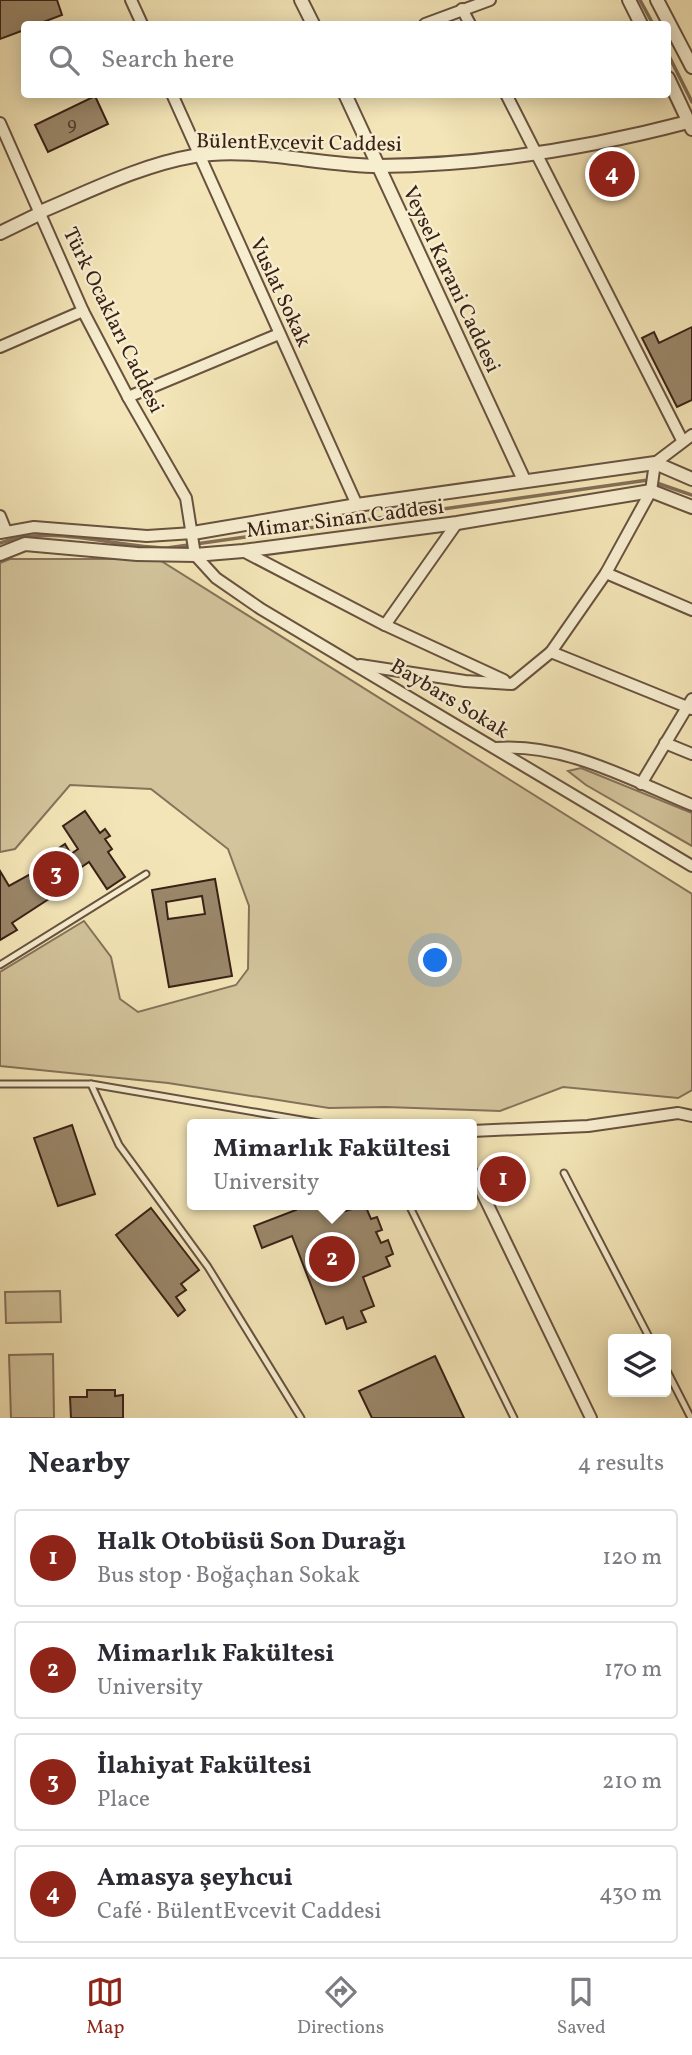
<!DOCTYPE html>
<html lang="en">
<head>
<meta charset="utf-8">
<style>
  body { margin:0; font-family:Vollkorn,serif; background:#f7f7f7; color:#2b2b33 }
  .controls { position:absolute; right:21px; bottom:21px; display:grid; overflow:hidden; border-radius:7px; box-shadow:0 4px 18px #0003 }
  .controls button { width:63px; height:63px; display:grid; place-items:center; padding:0; border:0; border-bottom:2px solid #e1e1e2; background:#fff; color:#2b2b33; font:35px sans-serif }
  .you { position:absolute; left:436px; top:961px; width:24px; height:24px; margin:-18px; border:5px solid #fff; border-radius:50%; background:#1a73e8; box-shadow:0 0 0 10px #1a73e833 }
  .badge { display:grid; place-items:center; width:46px; height:46px; border-radius:50%; background:#8f2418; color:#fff; font-size:23px; font-weight:700 }
  .pin { position:absolute; translate:-50% -50%; border:4px solid #fff; box-shadow:0 2px 7px #0006 }
  .popup { position:absolute; left:187px; top:1119px; width:290px; height:91px; box-sizing:border-box; display:grid; place-content:center; border-radius:7px; background:#fff; filter:drop-shadow(0 2px 5px #0005); font-size:23px; white-space:nowrap; color:#7c7c81 }
  .popup b { font-size:26px; color:#2b2b33 }
  .popup::after { content:''; position:absolute; left:50%; top:100%; margin-left:-14px; border:14px solid transparent; border-top-color:#fff }
  .list { margin:0; padding:0; list-style:none }
  h2 { display:flex; justify-content:space-between; align-items:center; height:91px; margin:0; padding:0 28px; font-size:30px }
  h2 small { font-size:23px; font-weight:400; color:#7c7c81 }
  .list li { display:grid; grid-template-columns:46px 1fr auto; gap:21px; align-items:center; box-sizing:border-box; height:98px; margin:0 14px 14px; padding:0 14px; border:2px solid #e1e1e2; border-radius:7px }
  .list b { display:block; font-size:26px; white-space:nowrap }
  .list p { margin:0; font-size:23px; white-space:nowrap; color:#7c7c81 }
  .list em { font-size:23px; font-style:normal; color:#7c7c81 }
  .icon { flex:none; width:38px; height:38px; fill:none; stroke:currentColor; stroke-width:2; stroke-linecap:round; stroke-linejoin:round }
  .map { position:relative; flex:none; width:692px; height:1418px; overflow:hidden }
  .search { position:absolute; background:#fff; box-shadow:0 4px 18px #0003; left:21px; right:21px; top:21px; height:77px; display:flex; align-items:center; gap:18px; box-sizing:border-box; padding:0 24px; border-radius:7px; color:#7c7c81; font-size:26px }
  .sheet { height:539px; background:#fff }
  nav { display:flex; justify-content:space-around; align-items:center; box-sizing:border-box; height:98px; border-top:2px solid #e1e1e2; background:#fff; font-size:19px; color:#7c7c81 }
  nav a { display:grid; justify-items:center; gap:4px }
  nav .on { color:#8f2418 }
  .map>svg:first-child { display:block }
</style>
</head>
<body>
<div class="map">
<svg width="692" height="1418" viewBox="0 0 692 1418">
  <rect width="100%" height="100%" fill="#f3e5b7"/>
  <filter id="stains"><feTurbulence type="fractalNoise" baseFrequency=".00286" numOctaves="4"/><feColorMatrix values="0 0 0 0 .2 0 0 0 0 .09 0 0 0 0 .02 0 0 0 .5 -.17"/></filter>
  <radialGradient id="worn" r=".72"><stop offset=".6" stop-color="#630" stop-opacity="0"/><stop offset="1" stop-color="#630" stop-opacity=".3"/></radialGradient>
  <!-- green -->
  <g fill="#d3c49c" stroke="#86725a" stroke-width="2">
    <polygon points="10,559 158,559 692,894 692,1090 678,1098 563,1087 500,1111 386,1107 329,1108 168,1083 0,1066 0,972 84,921 111,957 120,999 138,1012 236,985 248,969 249,906 228,849 151,789 70,785 15,849 0,852 0,563"/>
    <polygon points="581,768 692,813 692,846 586,785 568,771"/>
    <polygon points="60,1291 61,1322 6,1323 5,1292"/>
    <polygon points="53,1354 54,1418 11,1418 9,1355"/>
  </g>
  <g fill="none" stroke-linecap="round" stroke-linejoin="round">
    <!-- stream -->
    <g stroke="#836e57" stroke-width="3.5">
      <polyline points="640,0 653,24"/>
      <polyline points="668,54 692,102"/>
      <path d="M 0,543 C 50,524 114,547 167,548 L 648,480 L 692,495"/>
    </g>
  </g>
  <!-- building -->
  <g fill="#9a876a" stroke="#392117" stroke-width="2" fill-rule="evenodd">
    <polygon points="0,0 57,0 62,15 38,24 24,24 24,30 0,39"/>
    <polygon points="95,96 108,124 48,152 35,125"/>
    <polygon points="692,327 692,400 677,407 642,338 654,332 659,343"/>
    <polygon points="85,811 100,833 105,829 110,836 105,839 112,849 108,852 125,877 107,889 89,862 76,871 81,878 12,923 17,930 0,940 0,871 9,886 49,864 50,854 65,844 71,854 78,849 63,826"/>
    <path d="M 215,879 L 232,976 L 169,987 L 152,890 ZM 202,896 L 205,914 L 168,919 L 166,902 Z"/>
    <polygon points="72,1125 95,1194 58,1206 34,1138"/>
    <polygon points="294,1205 339,1205 342,1212 365,1205 371,1219 377,1217 382,1230 376,1232 381,1243 388,1240 393,1254 386,1257 390,1266 363,1277 374,1306 361,1311 366,1322 347,1329 343,1317 326,1324 292,1236 262,1248 254,1226 296,1210"/>
    <polygon points="151,1208 199,1270 181,1284 186,1290 176,1297 185,1310 178,1316 116,1235"/>
    <polygon points="435,1356 464,1418 372,1418 359,1391"/>
    <polygon points="87,1390 115,1390 115,1396 123,1395 123,1418 71,1418 70,1397 87,1397"/>
  </g>
  <g fill="none" stroke-linecap="round" stroke-linejoin="round">
    <!-- service casing -->
    <g stroke="#68523f" stroke-width="9">
      <g id="service">
        <polyline points="0,965 146,874"/>
        <polyline points="0,1084 91,1084 325,1124"/>
        <polyline points="91,1084 119,1145 208,1267 301,1418"/>
        <polyline points="564,1173 650,1339"/>
        <polyline points="409,1205 514,1418"/>
        <polyline points="666,1369 691,1418"/>
      </g>
    </g>
    <!-- minor casing -->
    <g stroke="#68523f" stroke-width="14">
      <g id="minor">
        <polyline points="131,0 142,24"/>
        <polyline points="462,9 470,24"/>
        <polyline points="425,24 490,0"/>
        <polyline points="172,94 357,505"/>
        <polyline points="506,94 682,440"/>
        <polyline points="0,123 83,311 128,397 186,498 195,555 216,578 261,609 692,866"/>
        <polyline points="0,347 83,311"/>
        <polyline points="128,397 279,334"/>
        <polyline points="0,516 6,531"/>
        <polyline points="0,533 34,527 147,536 193,533"/>
        <polyline points="243,551 385,625 504,680"/>
        <polyline points="606,573 692,610"/>
        <polyline points="385,625 457,523"/>
        <polyline points="551,652 606,573 651,491 655,463 692,435"/>
        <polyline points="360,665 465,681 512,684 551,652 692,709"/>
        <polyline points="665,743 692,754"/>
        <path d="M 496,748 C 565,743 629,779 692,805"/>
        <polyline points="641,784 692,699"/>
        <polyline points="472,1131 588,1126 678,1113 692,1116"/>
        <polyline points="472,1172 591,1418"/>
      </g>
    </g>
    <!-- tertiary casing -->
    <g stroke="#68523f" stroke-width="16">
      <g id="tertiary">
        <polyline points="301,0 313,24"/>
        <polyline points="629,0 641,24"/>
        <polyline points="657,0 692,67"/>
        <polyline points="668,78 692,129"/>
        <polyline points="345,94 524,480"/>
        <path d="M 40,212 C 90,191 141,165 194,156 C 253,146 321,166 379,166 C 483,165 589,148 688,122"/>
        <polyline points="0,233 41,213"/>
        <polyline points="193,533 357,505 655,463 692,479"/>
        <polyline points="0,554 25,544 137,554 195,555 243,551 457,523 651,491 692,507"/>
      </g>
    </g>
    <!-- service -->
    <use href="#service" stroke="#f7eed0" stroke-width="5"/>
    <!-- minor -->
    <use href="#minor" stroke="#f7eed0" stroke-width="10"/>
    <!-- tertiary -->
    <use href="#tertiary" stroke="#f7eed0" stroke-width="12"/>
  </g>
  <g text-anchor="middle" stroke-width="5" stroke-linejoin="round" paint-order="stroke">
    <!-- number labels -->
    <g font-size="18" fill="#513a2c">
      <text x="72" y="130">9</text>
    </g>
    <!-- street labels -->
    <g font-size="21" fill="#392117" stroke="#f7eed0">
      <text transform="translate(299 142) rotate(1)" y="7">BülentEvcevit Caddesi</text>
      <text transform="translate(452 279) rotate(65)" y="7">Veysel Karani Caddesi</text>
      <text transform="translate(281 292) rotate(65)" y="7">Vuslat Sokak</text>
      <text transform="translate(114 320) rotate(64)" y="7">Türk Ocakları Caddesi</text>
      <text transform="translate(345 518) rotate(-7)" y="7">Mimar Sinan Caddesi</text>
      <text transform="translate(450 698) rotate(31)" y="7">Baybars Sokak</text>
    </g>
  </g>
  <rect width="100%" height="100%" filter="url(#stains)"/>
  <rect width="100%" height="100%" fill="url(#worn)"/>
</svg>
<div class="controls">
<button><svg class="icon" aria-label="layers" viewBox="0 0 24 24"><path d="M12 4l9 5-9 5-9-5zM3 14l9 5 9-5"/></svg></button>
</div>
<div class="you"></div>
<div class="pin badge" style="left:503px;top:1179px">1</div>
<div class="pin badge" style="left:332px;top:1259px">2</div>
<div class="popup"><b>Mimarlık Fakültesi</b>University</div>
<div class="pin badge" style="left:56px;top:874px">3</div>
<div class="pin badge" style="left:612px;top:174px">4</div>
<div class="search"><svg class="icon" aria-label="search" viewBox="0 0 24 24"><circle cx="10" cy="10" r="6"/><path d="M15 15l6 6"/></svg>Search here</div>
</div>
<section class="sheet">
<h2>Nearby<small>4 results</small></h2>
<ul class="list">
<li><span class="badge">1</span><div><b>Halk Otobüsü Son Durağı</b><p>Bus stop · Boğaçhan Sokak</p></div><em>120 m</em></li>
<li><span class="badge">2</span><div><b>Mimarlık Fakültesi</b><p>University</p></div><em>170 m</em></li>
<li><span class="badge">3</span><div><b>İlahiyat Fakültesi</b><p>Place</p></div><em>210 m</em></li>
<li><span class="badge">4</span><div><b>Amasya şeyhcui</b><p>Café · BülentEvcevit Caddesi</p></div><em>430 m</em></li>
</ul>
</section>
<nav>
<a class="on"><svg class="icon" aria-label="map" viewBox="0 0 24 24"><path d="M3 6l6-2 6 2 6-2v14l-6 2-6-2-6 2zM9 4v14M15 6v14"/></svg>Map</a>
<a><svg class="icon" aria-label="directions" viewBox="0 0 24 24"><path d="M12 3l9 9-9 9-9-9zM9 14v-3h6M13 9l2 2-2 2"/></svg>Directions</a>
<a><svg class="icon" aria-label="saved" viewBox="0 0 24 24"><path d="M7 4h10v16l-5-4-5 4z"/></svg>Saved</a>
</nav>
</body>
</html>
